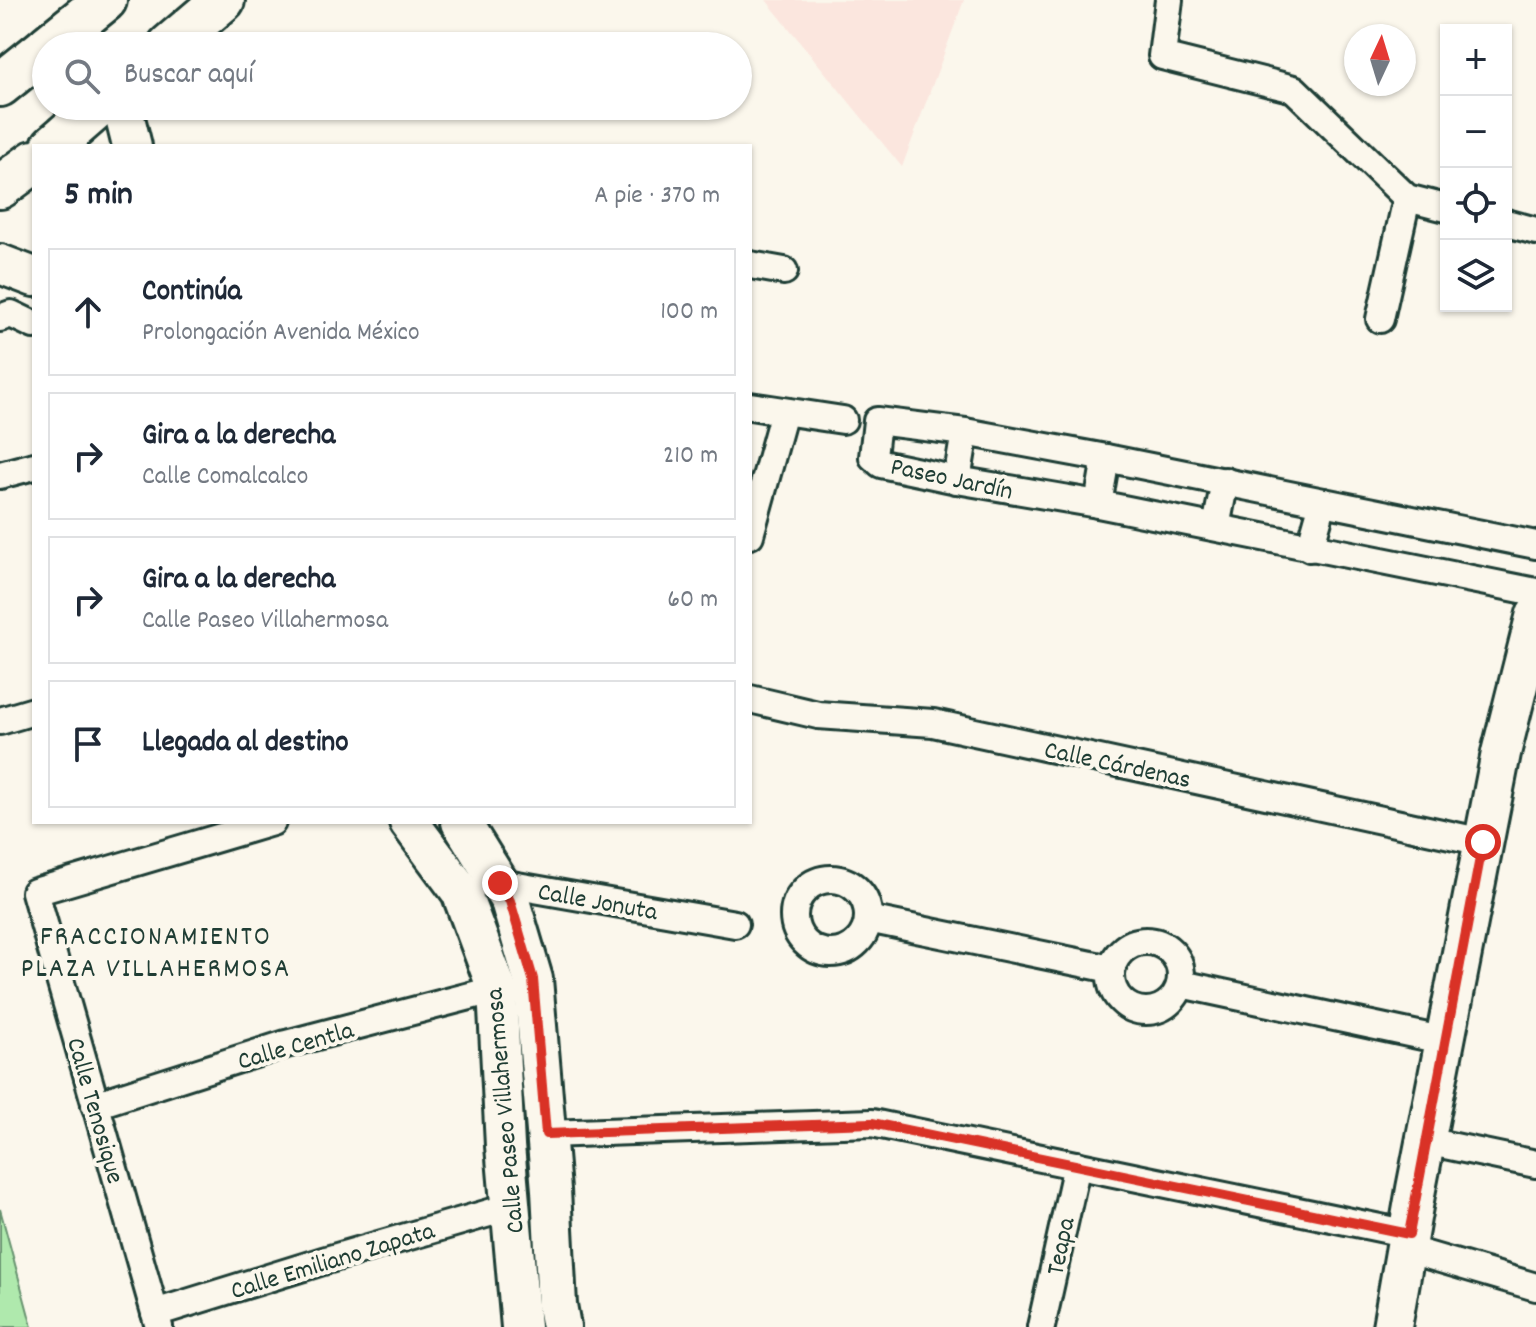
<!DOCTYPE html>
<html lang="es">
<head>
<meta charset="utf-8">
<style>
  body { margin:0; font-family:Dekko,sans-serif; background:#f2f2f3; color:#1f2937 }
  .controls { position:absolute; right:24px; top:24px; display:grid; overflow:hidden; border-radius:0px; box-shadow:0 2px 6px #0004 }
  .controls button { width:72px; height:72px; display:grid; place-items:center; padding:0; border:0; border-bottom:2px solid #e0e1e3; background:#fff; color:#1f2937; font:40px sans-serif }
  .compass { position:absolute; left:1344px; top:24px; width:72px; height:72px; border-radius:50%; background:#fff; box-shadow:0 2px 6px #0004; rotate:4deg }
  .stop { position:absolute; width:24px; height:24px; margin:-18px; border:6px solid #d93025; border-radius:50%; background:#fff }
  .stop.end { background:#d93025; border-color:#fff; box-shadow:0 2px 8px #0008 }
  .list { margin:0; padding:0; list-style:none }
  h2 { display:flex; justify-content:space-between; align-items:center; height:104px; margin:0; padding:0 32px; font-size:34px }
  h2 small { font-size:26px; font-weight:400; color:#747a83 }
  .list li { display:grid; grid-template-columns:52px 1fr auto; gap:24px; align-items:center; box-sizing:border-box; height:128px; margin:0 16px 16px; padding:0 16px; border:2px solid #e0e1e3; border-radius:0px }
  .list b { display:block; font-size:30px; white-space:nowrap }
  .list p { margin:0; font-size:26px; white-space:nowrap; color:#747a83 }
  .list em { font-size:26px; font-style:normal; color:#747a83 }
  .icon { flex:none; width:44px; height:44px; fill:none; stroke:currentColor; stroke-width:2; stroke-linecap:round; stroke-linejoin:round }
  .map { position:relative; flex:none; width:1536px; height:1327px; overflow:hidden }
  .search { position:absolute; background:#fff; box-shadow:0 2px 6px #0004; left:32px; top:32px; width:720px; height:88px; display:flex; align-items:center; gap:20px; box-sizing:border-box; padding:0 28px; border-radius:44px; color:#747a83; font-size:30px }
  .panel { position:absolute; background:#fff; box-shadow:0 2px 6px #0004; left:32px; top:144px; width:720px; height:680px; border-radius:0px }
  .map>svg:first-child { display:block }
</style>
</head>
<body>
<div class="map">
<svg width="1536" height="1327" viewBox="0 0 1536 1327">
  <rect width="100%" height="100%" fill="#fbf7ec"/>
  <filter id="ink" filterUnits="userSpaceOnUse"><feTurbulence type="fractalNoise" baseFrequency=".0125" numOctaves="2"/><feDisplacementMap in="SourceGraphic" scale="16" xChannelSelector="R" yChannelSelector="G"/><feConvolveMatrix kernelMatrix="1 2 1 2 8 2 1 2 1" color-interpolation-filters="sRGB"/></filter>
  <g filter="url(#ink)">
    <!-- built -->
    <polygon fill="#fbe6de" points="766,0 964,0 902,167"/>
    <!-- green -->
    <polygon fill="#afe9ad" stroke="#679370" stroke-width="2" points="0,1209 32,1327 0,1327"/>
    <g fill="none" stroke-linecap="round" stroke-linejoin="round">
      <!-- street casing -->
      <g stroke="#1f3d34" stroke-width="32">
        <g id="street">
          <polyline points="1169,0 1162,56 1294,89 1407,198 1446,208"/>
          <polyline points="1506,223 1536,231"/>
          <polyline points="750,265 784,271"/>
          <polyline points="0,318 11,314 34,325"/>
          <polyline points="1380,319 1407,198"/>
          <polyline points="750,406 843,420"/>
          <polyline points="0,475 34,466"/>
          <polyline points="957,480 965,432"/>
          <polyline points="1098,504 1106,458"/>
          <polyline points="1216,527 1225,481"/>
          <polyline points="750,535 784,412"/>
          <polyline points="1536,545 1106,458 965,432 877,421 873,457 881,464 957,480 1098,504 1536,592"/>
          <polyline points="1310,548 1323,502"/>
          <polyline points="750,699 818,715 933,723 1483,842"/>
          <polyline points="0,721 34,711"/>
          <circle cx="831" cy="916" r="37"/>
          <polyline points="491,885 500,883 735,924"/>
          <polyline points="868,919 1111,969"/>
          <circle cx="1146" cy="976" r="35"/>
          <polyline points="1181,984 1446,1041"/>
          <polyline points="95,1105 286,1044 497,989"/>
          <polyline points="546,1134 872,1123 1409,1234"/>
          <polyline points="1426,1141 1536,1164"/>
          <polyline points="1406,1249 1536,1287"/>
          <polyline points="155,1313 323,1261 510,1207"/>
          <polyline points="159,1327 35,892 272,822"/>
          <polyline points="1041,1327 1077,1165"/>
        </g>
      </g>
      <!-- secondary casing -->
      <g stroke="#1f3d34" stroke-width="44">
        <g id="secondary">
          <polyline points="122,106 132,146"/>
          <polyline points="0,264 34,277"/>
          <polyline points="409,822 461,892 497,989 505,1146 521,1327"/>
          <polyline points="461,822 510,901 533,979 551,1190 557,1305 561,1327"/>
          <polyline points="1392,1327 1416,1189 1501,753 1536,614"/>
        </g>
      </g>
      <!-- primary casing -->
      <g stroke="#1f3d34" stroke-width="48">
        <g id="primary">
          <polyline points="48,46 105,0"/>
          <polyline points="169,46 223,0"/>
          <polyline points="0,85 46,48"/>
          <polyline points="53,146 99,106"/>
          <polyline points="0,187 34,162"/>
        </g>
      </g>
      <!-- street -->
      <use href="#street" stroke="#fbf7ec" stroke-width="26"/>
      <!-- secondary -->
      <use href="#secondary" stroke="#fbf7ec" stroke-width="38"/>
      <!-- primary -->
      <use href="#primary" stroke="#fbf7ec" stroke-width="42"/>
    </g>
  </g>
  <g fill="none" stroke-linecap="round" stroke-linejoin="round" filter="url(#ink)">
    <!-- route -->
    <polyline stroke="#d93025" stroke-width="10" points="500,883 510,901 533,979 546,1134 872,1123 1409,1234 1483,842"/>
  </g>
  <g text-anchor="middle" stroke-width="8" stroke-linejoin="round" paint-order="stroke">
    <!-- street labels -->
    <g font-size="26" fill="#1f3d34" stroke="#fbf7ec">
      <text transform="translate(952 477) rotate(12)" y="9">Paseo Jardín</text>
      <text transform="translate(1118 763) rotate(12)" y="9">Calle Cárdenas</text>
      <text transform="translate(598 900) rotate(10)" y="9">Calle Jonuta</text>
      <text transform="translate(295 1044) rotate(-16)" y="9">Calle Centla</text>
      <text transform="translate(97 1110) rotate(74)" y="9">Calle Tenosique</text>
      <text transform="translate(503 1111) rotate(-95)" y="9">Calle Paseo Villahermosa</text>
      <text transform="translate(1059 1246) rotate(-78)" y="9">Teapa</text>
      <text transform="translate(332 1259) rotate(-17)" y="9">Calle Emiliano Zapata</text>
    </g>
    <!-- neighbourhood labels -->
    <g font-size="28" letter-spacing="2" fill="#1f3d34" stroke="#fbf7ec">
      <text x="156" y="944">FRACCIONAMIENTO<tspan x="156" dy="32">PLAZA VILLAHERMOSA</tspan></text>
    </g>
  </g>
</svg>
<div class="controls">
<button>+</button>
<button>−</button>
<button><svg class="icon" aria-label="locate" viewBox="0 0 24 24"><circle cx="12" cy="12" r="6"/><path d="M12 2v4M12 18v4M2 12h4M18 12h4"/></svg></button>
<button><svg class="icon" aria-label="layers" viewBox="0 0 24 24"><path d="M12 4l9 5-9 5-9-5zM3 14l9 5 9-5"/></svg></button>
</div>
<svg class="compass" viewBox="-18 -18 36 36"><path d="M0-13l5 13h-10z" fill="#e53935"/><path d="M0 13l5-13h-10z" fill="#747a83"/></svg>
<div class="stop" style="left:1483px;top:842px"></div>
<div class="stop end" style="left:500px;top:883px"></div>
<div class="search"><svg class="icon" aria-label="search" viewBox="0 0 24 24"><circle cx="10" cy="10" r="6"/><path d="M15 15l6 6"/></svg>Buscar aquí</div>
<section class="panel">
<h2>5 min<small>A pie · 370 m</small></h2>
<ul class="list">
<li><svg class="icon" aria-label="ahead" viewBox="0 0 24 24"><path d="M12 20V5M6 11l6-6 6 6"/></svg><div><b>Continúa</b><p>Prolongación Avenida México</p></div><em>100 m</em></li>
<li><svg class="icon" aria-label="right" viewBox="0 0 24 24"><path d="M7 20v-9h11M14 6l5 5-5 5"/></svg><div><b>Gira a la derecha</b><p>Calle Comalcalco</p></div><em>210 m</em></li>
<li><svg class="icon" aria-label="right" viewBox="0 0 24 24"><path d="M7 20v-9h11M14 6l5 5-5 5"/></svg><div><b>Gira a la derecha</b><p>Calle Paseo Villahermosa</p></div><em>60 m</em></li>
<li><svg class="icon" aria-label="arrive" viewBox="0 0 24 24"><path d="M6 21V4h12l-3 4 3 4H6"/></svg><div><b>Llegada al destino</b></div></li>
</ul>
</section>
</div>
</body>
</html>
